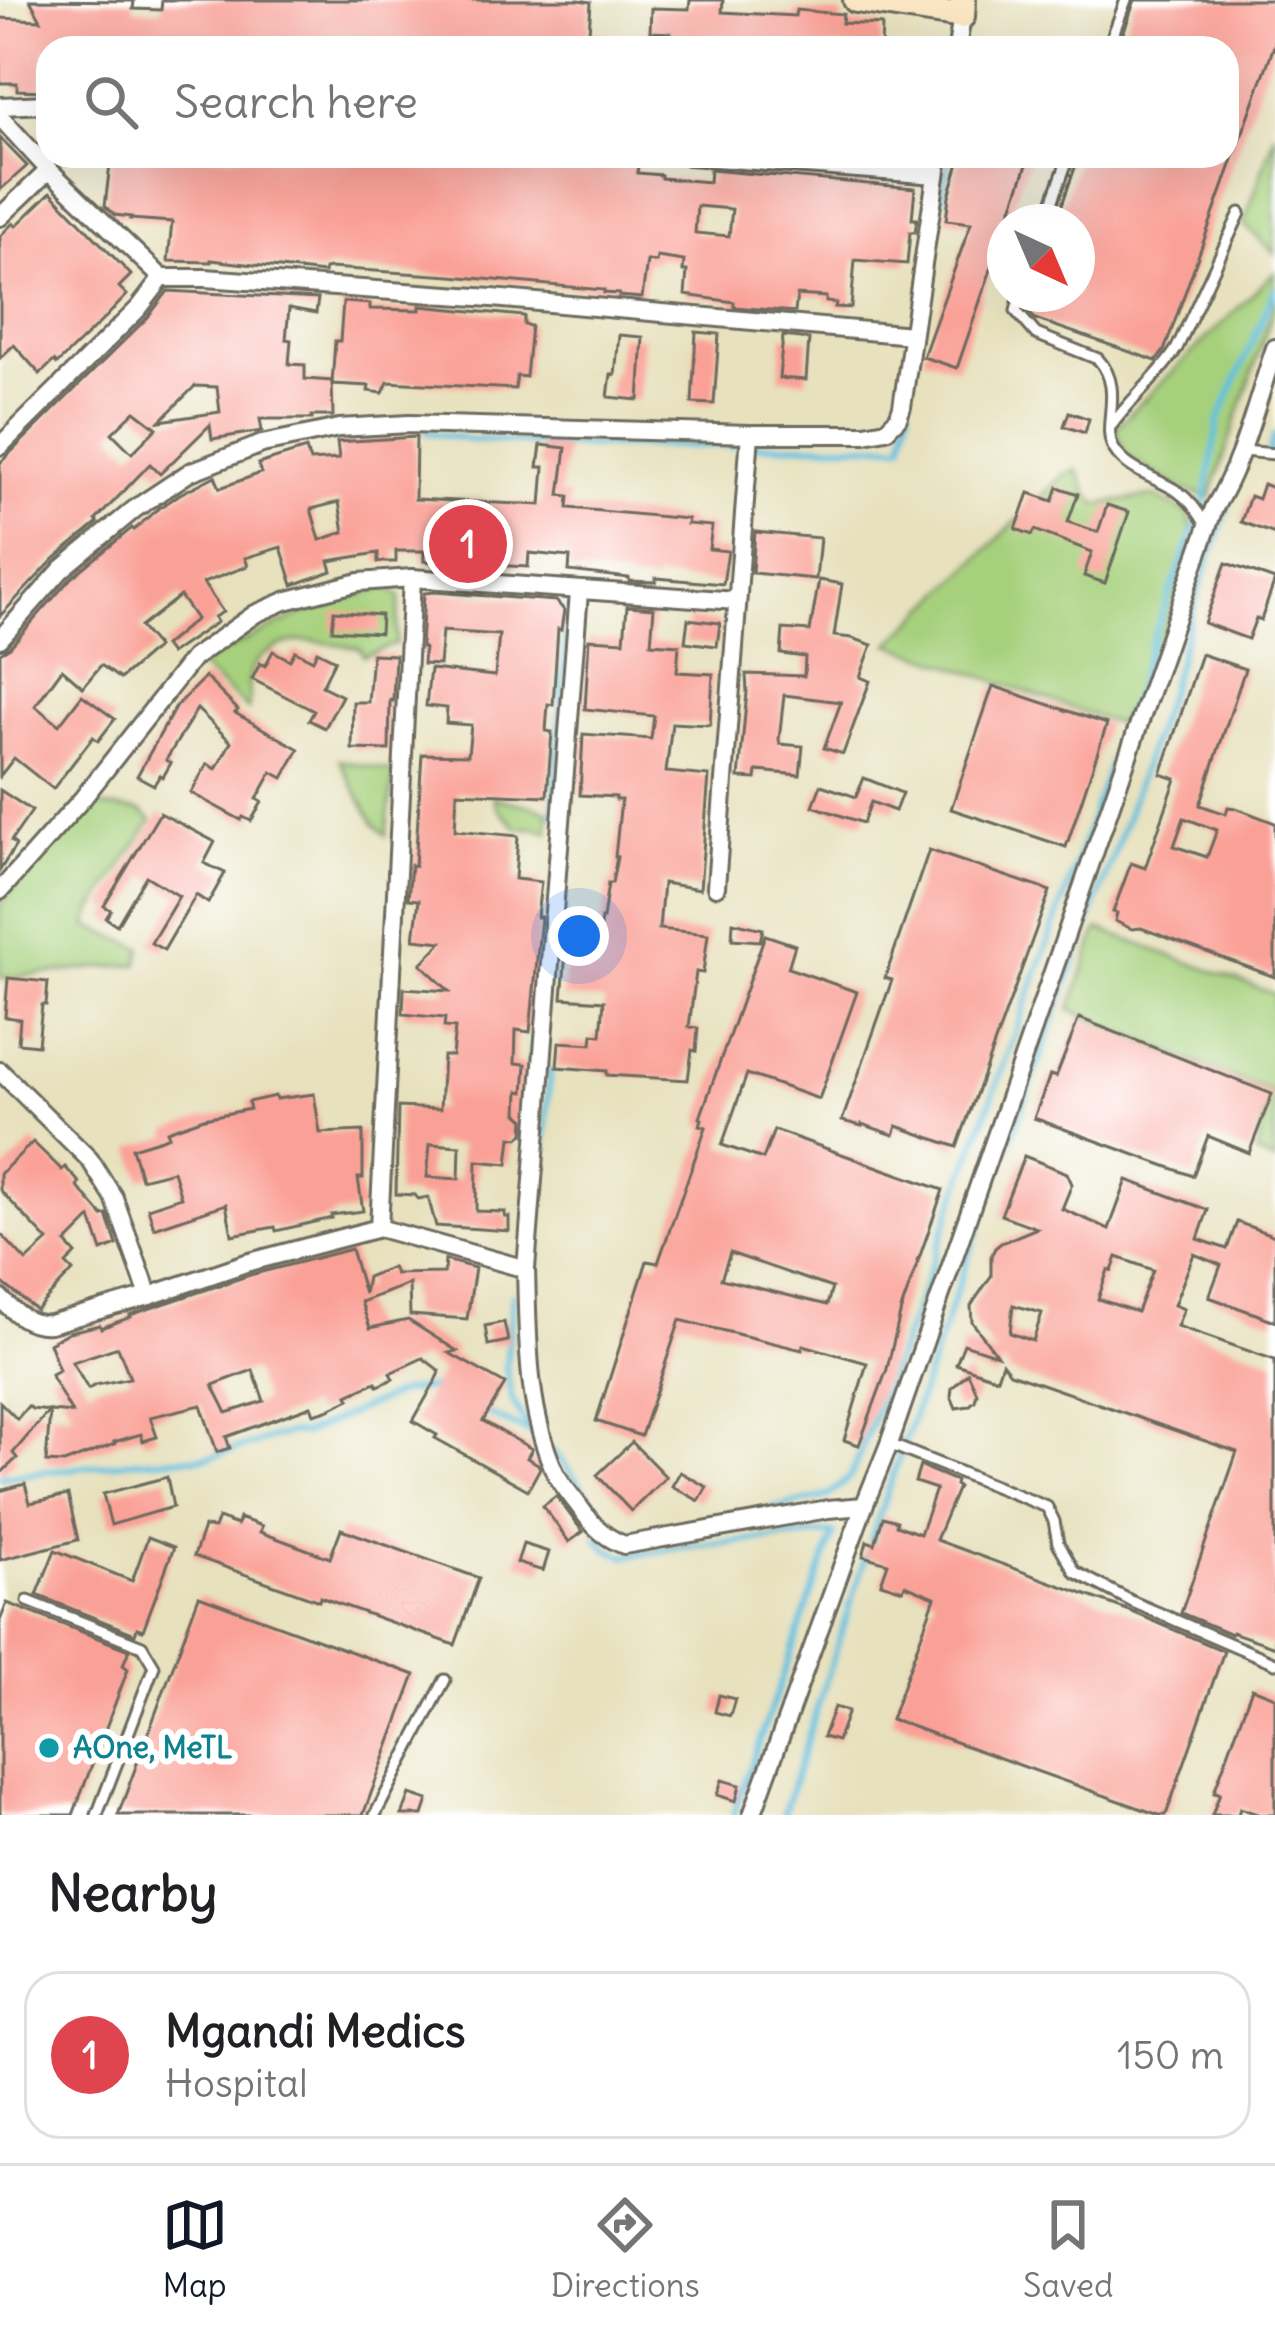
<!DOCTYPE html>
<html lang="en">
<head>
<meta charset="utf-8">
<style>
  body { margin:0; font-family:Delius,sans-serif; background:#f2f2f2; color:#202124 }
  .compass { position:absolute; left:987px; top:204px; width:108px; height:108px; border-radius:50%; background:#fff; box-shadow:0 12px 48px #0002; rotate:136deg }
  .you { position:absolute; left:579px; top:936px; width:42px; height:42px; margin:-30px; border:9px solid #fff; border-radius:50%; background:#1a73e8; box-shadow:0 0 0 18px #1a73e833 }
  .badge { display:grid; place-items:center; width:78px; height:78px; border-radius:50%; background:#111827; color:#fff; font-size:39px; font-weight:700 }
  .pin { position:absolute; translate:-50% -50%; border:6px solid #fff; box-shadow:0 3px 12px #0006 }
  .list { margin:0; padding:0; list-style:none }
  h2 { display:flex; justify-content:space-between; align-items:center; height:156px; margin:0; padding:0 48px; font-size:51px }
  h2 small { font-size:39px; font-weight:400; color:#757577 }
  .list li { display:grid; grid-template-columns:78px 1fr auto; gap:36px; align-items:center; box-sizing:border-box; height:168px; margin:0 24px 24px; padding:0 24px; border:3px solid #e0e0e0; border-radius:36px }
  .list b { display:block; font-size:45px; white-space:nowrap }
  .list p { margin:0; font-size:39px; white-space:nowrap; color:#757577 }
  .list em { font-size:39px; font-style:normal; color:#757577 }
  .icon { flex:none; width:66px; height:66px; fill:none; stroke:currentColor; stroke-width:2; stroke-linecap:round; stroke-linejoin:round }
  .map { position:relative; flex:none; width:1275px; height:1815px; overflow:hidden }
  .search { position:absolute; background:#fff; box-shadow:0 12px 48px #0002; left:36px; right:36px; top:36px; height:132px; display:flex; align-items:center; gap:30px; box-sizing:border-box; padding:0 42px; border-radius:36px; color:#757577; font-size:45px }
  .sheet { height:348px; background:#fff }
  nav { display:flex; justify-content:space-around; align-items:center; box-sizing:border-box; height:168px; border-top:3px solid #e0e0e0; background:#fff; font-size:33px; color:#757577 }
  nav a { display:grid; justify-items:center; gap:6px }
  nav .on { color:#111827 }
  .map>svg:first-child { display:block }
</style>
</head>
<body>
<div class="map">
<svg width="1275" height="1815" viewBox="0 0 1275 1815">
  <rect width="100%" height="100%" fill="#fff"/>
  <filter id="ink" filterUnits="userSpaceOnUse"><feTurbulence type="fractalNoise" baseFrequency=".00833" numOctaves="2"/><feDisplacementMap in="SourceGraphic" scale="24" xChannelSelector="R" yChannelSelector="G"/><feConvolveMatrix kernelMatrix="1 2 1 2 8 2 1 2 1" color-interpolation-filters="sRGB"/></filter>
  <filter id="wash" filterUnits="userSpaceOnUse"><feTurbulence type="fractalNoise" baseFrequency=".004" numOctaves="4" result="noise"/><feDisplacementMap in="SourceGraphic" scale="48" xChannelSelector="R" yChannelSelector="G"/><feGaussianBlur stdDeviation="2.7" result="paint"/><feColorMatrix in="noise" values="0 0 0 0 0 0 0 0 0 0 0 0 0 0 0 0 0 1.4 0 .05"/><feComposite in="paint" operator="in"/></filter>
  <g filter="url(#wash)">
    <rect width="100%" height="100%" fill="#e7e1bd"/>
    <!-- green -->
    <g fill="#a6d07c" stroke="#687e54" stroke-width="3">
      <polygon points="1275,132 1275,254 1244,224"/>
      <polygon points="1275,272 1275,305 1210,498 1180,488 1126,456 1116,427"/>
      <path d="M 1076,470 C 1087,482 1081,492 1098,504 L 1154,496 L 1189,514 L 1193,545 L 1154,660 L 1117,724 L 890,644 L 1064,475 Z"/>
      <path d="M 387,588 L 400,596 L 396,644 L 364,656 L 360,648 C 322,644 299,631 264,655 C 256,661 250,669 249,679 C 247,690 251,698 248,709 L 198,665 C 261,633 317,602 387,588 Z"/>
      <polygon points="339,760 394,772 386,835 373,822"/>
      <path d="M 493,797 C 510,803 535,805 549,812 L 548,833 L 537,828 L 517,828 L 497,807 Z"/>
      <polygon points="88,805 141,811 152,820 92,912 88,926 142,948 138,964 0,978 0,904"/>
      <polygon points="1098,929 1275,994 1275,1162 1256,1154 1271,1092 1220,1073 1070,1010"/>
    </g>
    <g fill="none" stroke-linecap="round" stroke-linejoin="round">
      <!-- stream -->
      <g stroke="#60c0de" stroke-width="6">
        <polyline points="929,277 949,156"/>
        <polyline points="426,432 471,440 587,446 903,445 909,408"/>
        <polyline points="1275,435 1267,456 1275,459"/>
        <polyline points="554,815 568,595"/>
        <polyline points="559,945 566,862"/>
        <polyline points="531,1101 531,1058 538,1025"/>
        <polyline points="534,1292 550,1071"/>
        <polyline points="513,1295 506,1367 512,1400 538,1445"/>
        <polyline points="481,1411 529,1432"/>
        <polyline points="555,1452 619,1536 639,1534"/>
        <polyline points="0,1477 136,1461 210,1457 290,1433 303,1434 401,1392 438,1387"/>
        <polyline points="711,1522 828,1496 851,1476 912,1318 1065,896 1156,629 1205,502 1218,422 1275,289"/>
        <polyline points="597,1537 607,1549 626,1556 680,1547 834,1533 733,1815"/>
        <polyline points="783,1815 873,1533 958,1286 1124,825 1176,668 1197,594 1228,508"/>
      </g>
    </g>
    <g id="blocks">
      <!-- building -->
      <g fill="#faa197" fill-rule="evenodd">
        <polygon points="30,0 134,1 133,9 161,10 162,0 579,0 591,2 589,33 609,35 608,48 131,46 131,48 45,48 43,91 17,90 17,83 0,83 0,18 41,20"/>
        <polygon points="690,0 723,0 722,12 795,16 796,10 843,14 842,23 882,25 881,48 699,48 670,45 671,33 650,32 651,8 689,9"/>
        <polygon points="1135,0 1275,0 1275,43 1164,351 1156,361 1035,319 1026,309 1031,294 1077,294 1077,222 1056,222 1079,156 1227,156 1227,48 1118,48"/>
        <polygon points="0,138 27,166 0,190"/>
        <path d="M 111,156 L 500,156 L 596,161 L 638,165 L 637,173 L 661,175 L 661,178 L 709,182 L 710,170 L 915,188 L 912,219 L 917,219 L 915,232 L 910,232 L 907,264 L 855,260 L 851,308 L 835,307 L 836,303 L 826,302 L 826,297 L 797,295 L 795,312 L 734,307 L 734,302 L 685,295 L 687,271 L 683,271 L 684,261 L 657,257 L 656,262 L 647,261 L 642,298 L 619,296 L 619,294 L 604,293 L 604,290 L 451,276 L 330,268 L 325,269 L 324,273 L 211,260 L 211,262 L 168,261 L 172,222 L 130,219 L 131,217 L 115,215 L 105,206 ZM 697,206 L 732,209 L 729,236 L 695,233 Z"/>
        <polygon points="961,156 1030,156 957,368 923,357 971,223 946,220 949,196"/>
        <polygon points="51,192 131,275 119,287 127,295 107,316 57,364 54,361 40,374 14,345 0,358 0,236 13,223 16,226"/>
        <path d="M 168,291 L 318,299 L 316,313 L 289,308 L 286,339 L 291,340 L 289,364 L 305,365 L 305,379 L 332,381 L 333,416 L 312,416 L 312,419 L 260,419 L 262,431 L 212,439 L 210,425 L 160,474 L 150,464 L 96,520 L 98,523 L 54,559 L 0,616 L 0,463 L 148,317 ZM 195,386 L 217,387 L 220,412 L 160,421 ZM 135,411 L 157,428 L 132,453 L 112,433 Z"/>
        <polygon points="343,302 370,304 370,309 420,310 420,306 524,316 524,325 531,326 526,377 517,376 515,389 388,382 383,393 368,391 369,386 332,384 335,341 340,341"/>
        <polygon points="696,332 719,334 714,404 692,403"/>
        <polygon points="619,335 643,337 639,400 608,397 611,374 615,375"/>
        <polygon points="783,336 809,339 806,380 779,378"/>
        <polygon points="1069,412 1089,419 1085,433 1064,426"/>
        <path d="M 416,437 L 415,499 L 541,505 L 544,467 L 538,467 L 541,445 L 566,448 L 560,495 L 569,496 L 568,508 L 688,519 L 687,524 L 712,526 L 709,549 L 728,551 L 723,584 L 656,578 L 656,582 L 629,581 L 629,578 L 569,571 L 570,557 L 529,553 L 528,567 L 490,565 L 489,571 L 435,567 L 436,562 L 424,561 L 424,551 L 396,551 L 396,562 L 378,562 L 378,553 L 329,561 L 332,571 L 293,585 L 281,547 L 245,558 L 248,566 L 203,583 L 223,612 L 214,617 L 217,622 L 170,654 L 164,646 L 196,619 L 180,596 L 140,627 L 157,647 L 120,679 L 101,665 L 83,687 L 62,669 L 35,706 L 59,725 L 82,695 L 115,719 L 98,741 L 93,737 L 53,789 L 14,758 L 0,776 L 0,653 L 10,647 L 71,578 L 132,528 L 134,530 L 155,511 L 180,494 L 215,476 L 220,488 L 261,473 L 258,464 L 306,449 L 310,461 L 339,459 L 337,442 ZM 339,502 L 344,532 L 320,540 L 311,509 Z"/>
        <polygon points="1263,484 1275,489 1275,534 1241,522 1250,496 1258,499"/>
        <polygon points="1058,487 1078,494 1068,522 1098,532 1107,505 1129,512 1105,583 1084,576 1092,552 1035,530 1032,535 1016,529 1029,493 1053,501"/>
        <polygon points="755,532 820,538 816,579 752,573"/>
        <polygon points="1226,563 1275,580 1261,620 1256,618 1248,639 1204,623"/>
        <polygon points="819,580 842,584 834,636 852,638 872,645 860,677 870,681 843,754 824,748 841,702 784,695 779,740 780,744 803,746 800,775 757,771 756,779 739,778 747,692 746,674 804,676 805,657 781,654 783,629 810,631"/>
        <path d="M 434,592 L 556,601 L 564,610 L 561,630 L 558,629 L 553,705 L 548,704 L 546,731 L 552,732 L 547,796 L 457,792 L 455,830 L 518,836 L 515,879 L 541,882 L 537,917 L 541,917 L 530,1032 L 516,1030 L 515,1063 L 526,1064 L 524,1092 L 519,1091 L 518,1113 L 525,1119 L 524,1133 L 519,1138 L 511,1137 L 508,1164 L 477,1161 L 476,1211 L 505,1212 L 505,1217 L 509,1217 L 509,1231 L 436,1226 L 428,1197 L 418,1199 L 415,1195 L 396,1194 L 398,1107 L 440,1109 L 443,1056 L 452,1056 L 455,1028 L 444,1027 L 445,1018 L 403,1014 L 404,988 L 449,991 L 421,964 L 442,942 L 414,939 L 419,900 L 408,899 L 411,865 L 415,866 L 422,754 L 468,755 L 471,725 L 446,723 L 447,708 L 426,706 L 430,669 L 495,676 L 499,635 L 442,631 L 439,665 L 423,664 L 424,648 L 421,648 L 424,593 ZM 430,1144 L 460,1146 L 459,1179 L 427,1177 Z"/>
        <polygon points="627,606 654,608 651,643 679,645 677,672 713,674 710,725 672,723 666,772 709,776 700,889 663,883 659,929 708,934 703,973 696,972 689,1027 698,1028 696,1051 692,1050 688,1080 607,1075 607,1071 557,1067 559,1042 592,1044 593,1034 601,1035 604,1001 562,998 566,953 570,930 574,930 575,922 600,926 601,919 603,919 608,883 612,883 617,857 615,857 621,800 616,800 616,797 580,795 583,734 651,739 654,716 585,709 589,639 624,641"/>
        <polygon points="334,611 381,615 380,633 332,630"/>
        <polygon points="688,619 720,623 717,646 685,642"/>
        <polygon points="273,651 290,660 295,651 313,660 317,651 335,660 322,686 342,696 325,728 309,720 314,711 252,679 260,663 265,666"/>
        <polygon points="372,654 395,655 393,701 390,700 389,750 352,749 353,702 368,702"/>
        <path d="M 1201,654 L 1245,669 L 1200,805 L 1226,814 L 1228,807 L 1236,808 L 1275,823 L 1275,977 L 1141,928 L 1132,929 L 1115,921 L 1117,913 L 1113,912 L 1131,863 L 1145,868 L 1176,779 L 1161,774 ZM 1184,818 L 1217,830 L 1207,857 L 1174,846 Z"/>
        <polygon points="205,677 238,710 235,713 299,749 283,778 272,772 257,799 262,802 251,821 243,817 241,820 191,793 207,764 216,769 231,742 197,709 166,760 171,763 163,777 160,775 154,785 137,776 176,706"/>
        <polygon points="993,686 1107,724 1066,847 951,809"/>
        <polygon points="864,778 902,793 895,811 871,802 863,823 813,806 821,785 856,797"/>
        <polygon points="0,790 32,811 11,841 16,845 0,870"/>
        <polygon points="160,813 215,842 204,863 225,873 208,903 196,895 164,950 151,943 179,896 146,876 117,925 106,918 111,910 104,906"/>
        <polygon points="929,850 1050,891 957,1147 897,1126 894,1135 862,1124 862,1126 842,1121 892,980 885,978"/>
        <polygon points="733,922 763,929 760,941 732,939"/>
        <path d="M 765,935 L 795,945 L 788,968 L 857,992 L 819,1099 L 747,1074 L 722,1145 L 763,1159 L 774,1130 L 943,1190 L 901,1310 L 887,1369 L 859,1445 L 844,1440 L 867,1363 L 803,1345 L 802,1350 L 680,1320 L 641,1436 L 596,1421 L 647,1261 L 658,1263 L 706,1127 L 700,1125 L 702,1119 L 700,1118 ZM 730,1253 L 832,1288 L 827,1305 L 721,1279 Z"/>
        <polygon points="8,978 48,982 46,1005 42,1005 38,1045 18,1043 20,1019 5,1017"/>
        <polygon points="1079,1018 1272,1094 1249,1153 1208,1136 1193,1176 1034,1118 1050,1075 1056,1077"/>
        <polygon points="314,1094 320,1133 363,1131 363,1178 358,1178 363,1211 331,1215 332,1218 276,1231 275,1227 232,1235 226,1204 154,1228 148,1208 181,1197 173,1171 141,1179 132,1148 162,1139 169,1136 167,1131 204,1118 250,1109 248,1102 275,1096 276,1099"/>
        <polygon points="33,1142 62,1170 65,1167 80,1183 77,1186 103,1216 107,1215 117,1245 102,1251 91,1218 66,1243 76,1254 66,1264 73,1271 36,1310 0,1281 0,1233 26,1261 48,1241 0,1190 0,1174"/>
        <path d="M 1024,1156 L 1067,1173 L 1072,1184 L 1062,1209 L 1109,1229 L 1127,1180 L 1208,1210 L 1198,1239 L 1227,1249 L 1237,1222 L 1275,1236 L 1275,1321 L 1209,1297 L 1221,1265 L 1194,1254 L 1174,1305 L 1184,1309 L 1177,1326 L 1275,1360 L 1275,1647 L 1232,1632 L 1231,1634 L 1181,1613 L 1237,1452 L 1010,1373 L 1002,1363 L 997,1378 L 956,1364 L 964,1344 L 997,1355 L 972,1322 L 971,1306 L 991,1276 L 991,1256 L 995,1248 L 1001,1243 L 1037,1228 L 1001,1215 ZM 1117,1257 L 1153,1270 L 1137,1312 L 1098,1299 L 1108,1270 L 1112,1271 ZM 1013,1305 L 1042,1313 L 1033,1341 L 1010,1333 Z"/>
        <path d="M 351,1249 L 364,1294 L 367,1277 L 392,1267 L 395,1274 L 444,1273 L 445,1260 L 475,1268 L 467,1319 L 410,1315 L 409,1284 L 361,1302 L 370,1328 L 408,1320 L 457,1351 L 449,1353 L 505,1384 L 483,1421 L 532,1449 L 527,1458 L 538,1464 L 540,1468 L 528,1490 L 435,1438 L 437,1435 L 413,1421 L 439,1375 L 440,1371 L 423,1358 L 390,1373 L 393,1379 L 378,1386 L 376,1382 L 348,1395 L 350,1399 L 327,1410 L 314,1414 L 311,1406 L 226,1437 L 230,1448 L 217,1452 L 201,1405 L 150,1417 L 157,1437 L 143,1441 L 141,1434 L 114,1442 L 115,1444 L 64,1463 L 46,1462 L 50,1411 L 72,1413 L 52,1378 L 51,1374 L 59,1370 L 49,1343 L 69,1332 L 100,1325 L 101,1328 L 131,1317 L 130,1315 L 250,1275 ZM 118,1347 L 130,1378 L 96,1385 L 88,1389 L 72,1362 ZM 253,1370 L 264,1401 L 227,1413 L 213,1385 Z"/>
        <polygon points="504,1322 508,1341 488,1345 485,1326"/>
        <polygon points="968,1373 977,1393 975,1401 969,1406 956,1408 951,1396 952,1388"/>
        <polygon points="0,1402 17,1419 28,1406 32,1409 49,1411 13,1453 17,1458 0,1474"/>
        <polygon points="632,1442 666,1477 631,1511 597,1475"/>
        <polygon points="920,1466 956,1481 955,1485 958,1487 936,1540 1130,1611 1224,1651 1166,1815 1159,1815 891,1719 935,1597 905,1585 903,1590 881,1583 888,1563 863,1556 867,1541 875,1544 883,1517 897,1521 896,1525 920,1534 936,1489 915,1482"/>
        <polygon points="680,1472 707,1487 699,1501 672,1486"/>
        <polygon points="167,1477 173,1507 111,1525 103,1494"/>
        <polygon points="25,1484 30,1503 68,1495 78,1540 0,1560 0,1491"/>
        <polygon points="556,1496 583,1532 569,1542 543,1506"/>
        <polygon points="218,1518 237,1525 239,1518 262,1526 260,1532 330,1558 341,1529 479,1578 455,1645 320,1597 319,1601 194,1556 204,1527 214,1528"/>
        <polygon points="148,1537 174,1547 143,1630 137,1628 135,1634 37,1595 55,1550 132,1581"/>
        <polygon points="523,1544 549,1552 543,1571 517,1563"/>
        <polygon points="199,1596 415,1675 363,1815 118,1815"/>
        <polygon points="7,1603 129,1650 123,1665 128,1669 73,1815 0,1815 0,1621"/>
        <polygon points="1252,1688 1275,1697 1275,1815 1260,1815 1240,1808 1238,1815 1212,1815 1220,1793 1214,1792"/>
        <polygon points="719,1695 735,1699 730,1716 715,1712"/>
        <polygon points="834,1707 848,1711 837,1741 823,1737"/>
        <polygon points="722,1780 740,1785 736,1801 717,1795"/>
        <polygon points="410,1794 428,1800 423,1815 402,1815"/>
      </g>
    </g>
  </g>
  <g filter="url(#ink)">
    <use href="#blocks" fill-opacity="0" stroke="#6d6b5e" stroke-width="3"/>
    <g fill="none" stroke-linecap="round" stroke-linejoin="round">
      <!-- lane casing -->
      <g stroke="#6d6b5e" stroke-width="15">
        <g id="lane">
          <polyline points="1108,48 1126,0"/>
          <polyline points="1045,222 1069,156"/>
          <path d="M 1020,294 L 1016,311 L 1036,334 L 1098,359 C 1126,390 1100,425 1114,449 C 1127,471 1157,478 1177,491 C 1190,500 1200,514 1207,527"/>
          <path d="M 1112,425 C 1132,397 1159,377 1177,348 L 1240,213"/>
          <polyline points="1243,451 1275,454"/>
          <polyline points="889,1444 1047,1507 1054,1521 1058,1543 1075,1572 1133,1602 1275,1663"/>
          <polyline points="28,1601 142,1646 154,1666 97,1815"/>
          <polyline points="375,1815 445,1680"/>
        </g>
      </g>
      <!-- street casing -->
      <g stroke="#6d6b5e" stroke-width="22">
        <g id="street">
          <polyline points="957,48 962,16"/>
          <polyline points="0,106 48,104"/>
          <polyline points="0,117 49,170 162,278 205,278 492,298 912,335"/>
          <polyline points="689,156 936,175"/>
          <polyline points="0,217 49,170"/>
          <polyline points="0,446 139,308 162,278"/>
          <path d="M 579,592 L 526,1269 C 528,1336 526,1408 555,1472 C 560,1482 569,1493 576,1502 C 590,1522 601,1536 624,1545 L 828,1509 L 864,1506"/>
          <polyline points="0,639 62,569 136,508 190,472 262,444 339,428 409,424 750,434 865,434 886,430 898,418 902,407 939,156"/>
          <polyline points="716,887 750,434"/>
          <polyline points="0,891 83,798 193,658 255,614 285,601 359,582 412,578 737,601"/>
          <polyline points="0,1071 90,1160 114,1198 149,1296"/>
          <polyline points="379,1228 412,578"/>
          <path d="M 0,1298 C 15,1313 28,1326 50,1324 L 149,1296 L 246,1263 L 379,1228 L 526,1269"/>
          <path d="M 752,1815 L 864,1506 L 889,1444 L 1214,508 C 1244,459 1256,403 1275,348"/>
        </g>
      </g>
      <!-- secondary casing -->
      <g stroke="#6d6b5e" stroke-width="30">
        <polyline id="secondary" points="856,0 962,16 963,0"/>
      </g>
      <!-- lane -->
      <use href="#lane" stroke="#fff" stroke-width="9"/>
      <!-- street -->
      <use href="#street" stroke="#fff" stroke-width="16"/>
      <!-- secondary -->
      <use href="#secondary" stroke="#fbe6c3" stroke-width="24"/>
    </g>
  </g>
  <!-- markers -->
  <circle fill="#0f9aa8" stroke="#fff" stroke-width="4.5" cx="49" cy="1748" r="12"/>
  <g text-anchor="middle" stroke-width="12" stroke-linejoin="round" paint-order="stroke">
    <!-- culture labels -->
    <g font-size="30" font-weight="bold" fill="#0d838f" stroke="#fff" text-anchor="start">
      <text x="73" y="1758">AOne, MeTL</text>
    </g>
  </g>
</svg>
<svg class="compass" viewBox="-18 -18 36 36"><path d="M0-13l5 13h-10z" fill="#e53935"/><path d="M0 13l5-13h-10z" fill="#757577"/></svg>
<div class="you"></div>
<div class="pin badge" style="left:468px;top:544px;background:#e0444e">1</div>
<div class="search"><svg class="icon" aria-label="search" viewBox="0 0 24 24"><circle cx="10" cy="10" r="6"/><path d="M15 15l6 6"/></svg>Search here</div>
</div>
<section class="sheet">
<h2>Nearby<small></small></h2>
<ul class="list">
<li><span class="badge" style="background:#e0444e">1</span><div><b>Mgandi Medics</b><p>Hospital</p></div><em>150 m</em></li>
</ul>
</section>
<nav>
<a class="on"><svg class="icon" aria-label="map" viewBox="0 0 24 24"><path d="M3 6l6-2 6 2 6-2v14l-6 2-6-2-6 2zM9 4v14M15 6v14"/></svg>Map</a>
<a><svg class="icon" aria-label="directions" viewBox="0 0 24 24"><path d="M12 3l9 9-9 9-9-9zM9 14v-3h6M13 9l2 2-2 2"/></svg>Directions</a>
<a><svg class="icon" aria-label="saved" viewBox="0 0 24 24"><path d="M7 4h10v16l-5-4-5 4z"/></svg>Saved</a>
</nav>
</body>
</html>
